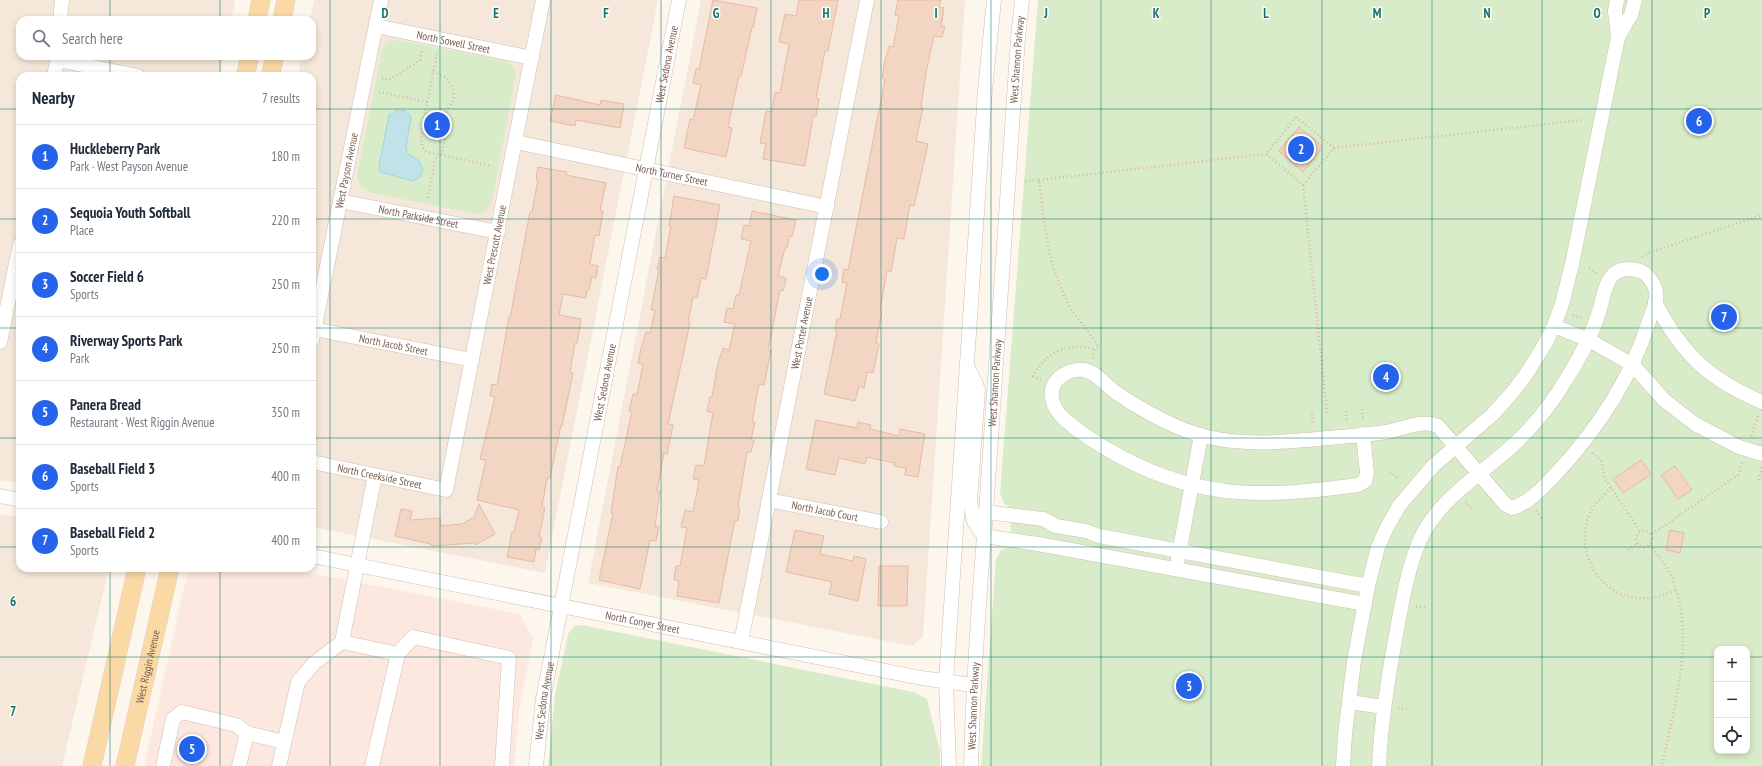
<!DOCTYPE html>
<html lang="en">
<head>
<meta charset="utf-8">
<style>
  body { margin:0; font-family:"PT Sans Narrow",sans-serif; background:#f2f2f3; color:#1f2937 }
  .controls { position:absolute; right:12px; bottom:12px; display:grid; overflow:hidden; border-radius:8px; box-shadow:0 2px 6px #0003 }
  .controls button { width:36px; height:36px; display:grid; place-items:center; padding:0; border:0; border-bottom:1px solid #e0e1e3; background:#fff; color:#1f2937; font:20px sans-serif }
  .you { position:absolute; left:822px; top:274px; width:14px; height:14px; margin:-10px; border:3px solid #fff; border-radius:50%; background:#1a73e8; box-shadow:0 0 0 6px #1a73e833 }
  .badge { display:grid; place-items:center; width:26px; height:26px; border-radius:50%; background:#2563eb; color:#fff; font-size:13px; font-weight:700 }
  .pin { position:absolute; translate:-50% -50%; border:2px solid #fff; box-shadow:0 1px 4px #0006 }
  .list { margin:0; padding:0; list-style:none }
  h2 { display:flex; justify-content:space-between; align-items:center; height:52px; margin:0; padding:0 16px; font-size:17px }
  h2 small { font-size:13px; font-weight:400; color:#747a83 }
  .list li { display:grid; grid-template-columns:26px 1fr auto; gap:12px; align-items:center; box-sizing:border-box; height:64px; padding:0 16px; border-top:1px solid #e0e1e3 }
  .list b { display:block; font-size:15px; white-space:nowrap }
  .list p { margin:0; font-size:13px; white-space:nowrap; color:#747a83 }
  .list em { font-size:13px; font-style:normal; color:#747a83 }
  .icon { flex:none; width:22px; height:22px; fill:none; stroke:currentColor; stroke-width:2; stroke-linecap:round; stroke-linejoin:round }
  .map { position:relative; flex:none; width:1762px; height:766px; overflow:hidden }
  .search { position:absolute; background:#fff; box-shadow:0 2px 6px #0003; left:16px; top:16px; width:300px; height:44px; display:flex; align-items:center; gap:10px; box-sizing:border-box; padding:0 14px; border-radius:12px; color:#747a83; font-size:15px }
  .panel { position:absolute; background:#fff; box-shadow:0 2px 6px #0003; left:16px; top:72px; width:300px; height:500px; border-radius:12px }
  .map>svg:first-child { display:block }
</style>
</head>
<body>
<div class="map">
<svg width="1762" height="766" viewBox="0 0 1762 766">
  <rect width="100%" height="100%" fill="#fdf6ec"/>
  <!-- residential -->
  <g fill="#f5e8da">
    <polygon points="0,0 235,0 231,20 20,20 20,56 223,56 219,76 20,76 20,483 0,480"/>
    <polygon points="314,0 658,0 545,573 312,527 312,76 298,76 302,56 312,56 312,20 310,20"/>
    <polygon points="701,0 965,0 923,637 912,646 588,583"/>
    <polygon points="0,514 20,517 20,568 109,568 62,766 0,766"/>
  </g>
  <!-- commercial -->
  <polygon fill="#fde8e0" points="191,568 285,568 520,614 533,639 520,703 514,766 144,766 188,570"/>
  <!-- green -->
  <g fill="#d8ecc9" fill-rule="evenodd">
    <path d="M 1038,0 L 1762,0 L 1762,766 L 981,766 L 996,559 L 1001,550 L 1010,547 L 1012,508 L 1004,504 L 1000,493 ZM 1717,649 L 1747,649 L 1747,751 L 1717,751 Z"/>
    <polygon points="399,40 506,61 513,66 516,74 492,201 486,211 476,214 369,192 360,187 357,176 382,50 387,42"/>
    <polygon points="582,625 913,692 927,699 940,751 940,766 548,766 555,695 568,634 574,626"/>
  </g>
  <!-- water -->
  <polygon fill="#bfe3e8" stroke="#a5d3da" points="397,110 406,111 411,117 406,147 408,154 419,161 423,169 420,177 413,181 380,172 379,166 389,115"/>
  <!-- building -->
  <g fill="#f3d5c3" stroke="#e6bba3">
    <polygon points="713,0 757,8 753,28 752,27 741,76 739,76 728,127 732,128 726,157 684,148 690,119 693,120 701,85 693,83 696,69 699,69"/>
    <polygon points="799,0 838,0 828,51 825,51 816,98 819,99 816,116 813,116 805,166 763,159 766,144 760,143 766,111 772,112 775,92 780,93 789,44 779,42 785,14 796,16"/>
    <polygon points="898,0 941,0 939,7 944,8 941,26 945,26 942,37 934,36 926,72 921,108 923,108 916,141 928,144 914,206 910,205 904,239 897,238 891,272 887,271 880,310 882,311 876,343 879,344 873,373 867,372 864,388 859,386 855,401 824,394 837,331 835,331 837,319 840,319 847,283 842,282 844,269 848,270 885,79 882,78 884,65 889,46 893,47 899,16 895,15"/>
    <polygon points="556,95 600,105 601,100 624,104 620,128 576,120 575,126 550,121"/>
    <polygon points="1299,127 1323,147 1303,172 1279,151"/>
    <polygon points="538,167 567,172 566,175 606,183 600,211 603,211 599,236 595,235 590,264 598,266 596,278 592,277 589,290 587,290 586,298 563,294 559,315 581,319 580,327 577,343 575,343 570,373 573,373 562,426 561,425 550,478 547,478 542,507 545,508 539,537 542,538 539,550 536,549 534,562 507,557 512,532 514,532 519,510 477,500 486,460 480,459 495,397 490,396 492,384 497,385 509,317 510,318 530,212 532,212 538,179 536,179"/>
    <polygon points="674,196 720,205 706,279 701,278 697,298 693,297 688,323 690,323 668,424 673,425 667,454 664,453 657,491 660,491 655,526 659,527 656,541 650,540 640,589 599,580 613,513 611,513 618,466 620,467 632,411 629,411 633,394 637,395 643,364 638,363 641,349 646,332 650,333 655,310 651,310 659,269 657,269 660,257 665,258 671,226 669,226"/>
    <polygon points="752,211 796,220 792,237 789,236 787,248 785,248 778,276 786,278 783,291 780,290 768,350 771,351 764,385 759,384 752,422 755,422 751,440 754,440 751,452 747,452 738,507 740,508 738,521 735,520 719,603 677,596 679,581 674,580 676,566 680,566 687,528 681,527 685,510 693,512 699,480 693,479 696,465 704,466 713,413 707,411 710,397 712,397 718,363 723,348 729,350 735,324 724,322 727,308 733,309 736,295 739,295 751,241 741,239 744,225 749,226"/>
    <polygon points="816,420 857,428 858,422 871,425 870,429 899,436 900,429 925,434 918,477 905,475 906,468 894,466 895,463 867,457 865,464 839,458 835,475 806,469"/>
    <polygon points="1641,460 1651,474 1623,493 1613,479"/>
    <polygon points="1675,466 1692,490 1678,499 1661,475"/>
    <polygon points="479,504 495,534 475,545 474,543 432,546 431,544 395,536 401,509 412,511 410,520 440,518 441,526 462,524 474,517"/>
    <polygon points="795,530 824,536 820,554 853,561 854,556 866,559 858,601 829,594 832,582 786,572"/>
    <polygon points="1670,530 1684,533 1680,553 1666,550"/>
    <polygon points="879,566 908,566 907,606 878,606"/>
  </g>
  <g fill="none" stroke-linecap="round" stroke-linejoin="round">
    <!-- minor casing -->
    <g stroke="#d1beb0" stroke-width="15">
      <g id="minor">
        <polyline points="60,20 62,0"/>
        <path id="s1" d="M 376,26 L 532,58"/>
        <polyline points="1618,37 1631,15 1635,0"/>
        <polyline points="58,60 138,76"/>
        <polyline points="54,76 58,56"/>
        <path id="s2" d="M 516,142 L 827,207"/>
        <path id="s3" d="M 340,201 L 498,232"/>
        <path d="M 1655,302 C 1682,354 1708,379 1762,402"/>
        <polyline points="1554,326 1589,340 1633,365 1664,400 1695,424 1739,447 1762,454"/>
        <path id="s4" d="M 314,329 L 472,360"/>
        <path id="s5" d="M 312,340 L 381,0"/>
        <polyline points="0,342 20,244"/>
        <polyline points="968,368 975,382 978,390 970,501 974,521 984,536 1038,544 1365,604"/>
        <path d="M 1363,434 L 1367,473 L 1365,481 L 1358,485 C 1270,497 1204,501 1123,458 C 1102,447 1081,434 1063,418 C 1052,407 1046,390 1059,378 C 1065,372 1075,369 1084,370 C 1097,372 1107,387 1118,394 C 1143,411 1178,430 1207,437 C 1248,446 1288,442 1329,438 C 1348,436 1368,435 1386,432 C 1404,429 1421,419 1438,426 L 1505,504 L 1512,508 C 1529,503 1542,488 1554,476 C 1596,431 1631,380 1649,321 C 1652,313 1658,300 1656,291 C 1654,283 1648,274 1640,271 C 1631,268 1622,268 1614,274 C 1607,279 1604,293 1602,301 C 1595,330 1582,354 1567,378 C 1552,404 1533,427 1511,447 C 1479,476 1436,501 1419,542 C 1408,569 1403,597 1398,624 C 1389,671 1381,718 1379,766"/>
        <path id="s6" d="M 312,462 L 446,490 L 543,0"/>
        <polyline points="0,496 20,500"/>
        <path id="s7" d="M 769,500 L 881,522"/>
        <polyline points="986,512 1043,519 1056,526 1086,531 1099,536 1368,586"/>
        <path id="s8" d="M 312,556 L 921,678 L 973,685"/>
        <polyline points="1178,559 1201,435"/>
        <polyline points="342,642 398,654 372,766"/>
        <path id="s9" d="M 741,642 L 867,0"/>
        <polyline points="398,654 413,637 509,658 502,766"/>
        <polyline points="1349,702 1384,707"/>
        <polyline points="163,766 173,719 182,712 236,725 247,733"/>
        <polyline points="239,766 247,733 284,742"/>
        <polyline points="279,766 298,682 314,663 342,642 375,475"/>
        <path id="s10" d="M 536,766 L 543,699 L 679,0"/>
        <polyline points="949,766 946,682 985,91 994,0"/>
        <path id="s11" d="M 971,766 C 973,681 979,597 986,512 L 1018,38 L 1022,0"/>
        <polyline points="1343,766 1345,734 1354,661 1368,586 1378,547 1387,527 1399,506 1433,466 1493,414 1511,394 1525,376 1545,344 1554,326 1562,304 1572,264 1618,37 1615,11 1617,0"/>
      </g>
    </g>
    <!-- major casing -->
    <g stroke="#dad1cd" stroke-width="19">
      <g id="major">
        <polyline points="257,20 261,0"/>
        <polyline points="282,20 286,0"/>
        <polyline points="245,76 250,56"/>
        <polyline points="270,76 275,56"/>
        <polyline points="92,766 137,568"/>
        <path id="s12" d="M 125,766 L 170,568"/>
      </g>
    </g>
    <!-- path -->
    <g stroke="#d9b8a5" stroke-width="2.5" stroke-dasharray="1 3" stroke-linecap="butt">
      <polyline points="437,54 421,135 422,147 427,152 492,166"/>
      <polyline points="433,72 447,78 454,91 454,98 447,112 446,119 448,126 441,155"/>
      <polyline points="382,78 389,80 420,60 422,51"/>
      <polyline points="379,92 428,102"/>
      <polygon points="1296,117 1334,148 1303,185 1266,154"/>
      <polyline points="423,128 446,133"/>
      <polyline points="1334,148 1583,120"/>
      <polyline points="1039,180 1266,154"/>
      <path d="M 1025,181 L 1039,180 C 1044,224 1048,267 1070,307 C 1079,321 1089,333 1099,346 L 1095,349 L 1092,358"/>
      <polyline points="1303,185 1327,413"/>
      <polyline points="428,198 436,155"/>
      <polyline points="1642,257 1648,253 1762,215"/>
      <polyline points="1589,268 1597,274"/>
      <polyline points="1573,315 1583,318"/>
      <path d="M 1041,380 L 1033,376 C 1048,350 1067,343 1095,349"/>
      <polyline points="1362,409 1363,420"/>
      <polyline points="1346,411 1347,422"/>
      <polyline points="1312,414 1313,426"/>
      <polyline points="1751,436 1759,414"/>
      <polyline points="1592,453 1601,460 1605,479 1640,531"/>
      <polyline points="1390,472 1398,478"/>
      <polyline points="1759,480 1762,467"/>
      <path d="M 1611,488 C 1604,495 1596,502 1591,511 C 1571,550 1601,602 1647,598 C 1657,598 1666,594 1676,590"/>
      <polyline points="1466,502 1473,511"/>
      <polyline points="1536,511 1542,518"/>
      <circle cx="1644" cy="539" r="8"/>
      <polyline points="1652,534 1738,475 1742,463"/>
      <path d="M 1650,545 C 1658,556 1667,566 1672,578 C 1696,637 1674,706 1662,766"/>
      <polyline points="1628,550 1638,544"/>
      <polyline points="1416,606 1427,608"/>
      <polyline points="1398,708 1409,709"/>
    </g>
    <!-- minor -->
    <use href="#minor" stroke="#fff" stroke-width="14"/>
    <!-- major -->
    <use href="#major" stroke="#fbd9a5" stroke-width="18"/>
  </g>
  <!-- grid -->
  <path fill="none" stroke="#0f766e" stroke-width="1" stroke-opacity="0.55" d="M 110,0 L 110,20M 220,0 L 220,20M 330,0 L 330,766M 440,0 L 440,766M 551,0 L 551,766M 661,0 L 661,766M 771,0 L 771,766M 881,0 L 881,766M 991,0 L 991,766M 1101,0 L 1101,766M 1211,0 L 1211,766M 1322,0 L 1322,766M 1432,0 L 1432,766M 1542,0 L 1542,766M 1652,0 L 1652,766M 110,56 L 110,76M 220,56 L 220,76M 0,109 L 20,109M 312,109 L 1762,109M 0,219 L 20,219M 312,219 L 1762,219M 0,328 L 20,328M 312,328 L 1762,328M 0,438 L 20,438M 312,438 L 1762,438M 0,547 L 20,547M 312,547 L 1762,547M 110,568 L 110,766M 220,568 L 220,766M 0,657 L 1717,657M 1747,657 L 1762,657"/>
  <g text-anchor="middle" stroke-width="3" stroke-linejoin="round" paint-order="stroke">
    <!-- street labels -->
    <g font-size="11" fill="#7a5c4d" stroke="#fffaf3">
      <text dy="4" stroke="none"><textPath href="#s1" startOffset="79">North Sowell Street</textPath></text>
      <text dy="4" stroke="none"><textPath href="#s11" startOffset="708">West Shannon Parkway</textPath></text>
      <text dy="4" stroke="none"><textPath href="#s10" startOffset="714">West Sedona Avenue</textPath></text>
      <text dy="4" stroke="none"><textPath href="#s5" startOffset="173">West Payson Avenue</textPath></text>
      <text dy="4" stroke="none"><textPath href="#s2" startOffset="159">North Turner Street</textPath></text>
      <text dy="4" stroke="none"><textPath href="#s3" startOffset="80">North Parkside Street</textPath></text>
      <text dy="4" stroke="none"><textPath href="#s6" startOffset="387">West Prescott Avenue</textPath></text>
      <text dy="4" stroke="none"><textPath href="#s9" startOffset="315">West Porter Avenue</textPath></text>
      <text dy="4" stroke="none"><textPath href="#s4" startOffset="81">North Jacob Street</textPath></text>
      <text dy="4" stroke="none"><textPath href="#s10" startOffset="390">West Sedona Avenue</textPath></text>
      <text dy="4" stroke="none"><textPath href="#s11" startOffset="384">West Shannon Parkway</textPath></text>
      <text dy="4" stroke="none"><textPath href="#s6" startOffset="69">North Creekside Street</textPath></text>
      <text dy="4" stroke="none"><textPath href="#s7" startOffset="57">North Jacob Court</textPath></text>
      <text dy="4" stroke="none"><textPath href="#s8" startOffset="337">North Conyer Street</textPath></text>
      <text dy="4" stroke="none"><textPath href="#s12" startOffset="102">West Riggin Avenue</textPath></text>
      <text dy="4" stroke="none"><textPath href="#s10" startOffset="66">West Sedona Avenue</textPath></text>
      <text dy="4" stroke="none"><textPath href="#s11" startOffset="60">West Shannon Parkway</textPath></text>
    </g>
  </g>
  <g font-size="13" text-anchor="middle" font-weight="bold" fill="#0f766e" stroke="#fffaf3" stroke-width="3" stroke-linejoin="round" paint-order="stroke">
    <text x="385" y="18">D</text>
    <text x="496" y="18">E</text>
    <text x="606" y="18">F</text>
    <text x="716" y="18">G</text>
    <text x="826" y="18">H</text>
    <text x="936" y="18">I</text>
    <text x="1046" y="18">J</text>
    <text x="1156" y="18">K</text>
    <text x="1266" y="18">L</text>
    <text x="1377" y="18">M</text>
    <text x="1487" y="18">N</text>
    <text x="1597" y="18">O</text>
    <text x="1707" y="18">P</text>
    <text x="13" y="606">6</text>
    <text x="13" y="716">7</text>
  </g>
</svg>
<div class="controls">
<button>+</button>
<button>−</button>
<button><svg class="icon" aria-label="locate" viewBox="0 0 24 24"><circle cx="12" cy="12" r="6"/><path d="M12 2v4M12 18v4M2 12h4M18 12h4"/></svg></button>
</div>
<div class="you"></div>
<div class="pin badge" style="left:437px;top:125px">1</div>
<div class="pin badge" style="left:1301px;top:149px">2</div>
<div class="pin badge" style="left:1189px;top:686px">3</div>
<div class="pin badge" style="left:1386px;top:377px">4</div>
<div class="pin badge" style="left:192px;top:749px">5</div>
<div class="pin badge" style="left:1699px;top:121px">6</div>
<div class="pin badge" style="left:1724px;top:317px">7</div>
<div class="search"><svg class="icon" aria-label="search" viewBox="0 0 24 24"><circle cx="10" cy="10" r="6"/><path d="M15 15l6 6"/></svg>Search here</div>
<section class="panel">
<h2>Nearby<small>7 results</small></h2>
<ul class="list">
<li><span class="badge">1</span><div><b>Huckleberry Park</b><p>Park · West Payson Avenue</p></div><em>180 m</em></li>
<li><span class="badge">2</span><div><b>Sequoia Youth Softball</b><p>Place</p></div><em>220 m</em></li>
<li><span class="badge">3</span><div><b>Soccer Field 6</b><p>Sports</p></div><em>250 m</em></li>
<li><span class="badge">4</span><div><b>Riverway Sports Park</b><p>Park</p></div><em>250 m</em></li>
<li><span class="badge">5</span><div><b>Panera Bread</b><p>Restaurant · West Riggin Avenue</p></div><em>350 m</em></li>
<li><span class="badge">6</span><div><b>Baseball Field 3</b><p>Sports</p></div><em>400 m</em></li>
<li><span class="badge">7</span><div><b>Baseball Field 2</b><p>Sports</p></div><em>400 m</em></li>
</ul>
</section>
</div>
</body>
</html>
